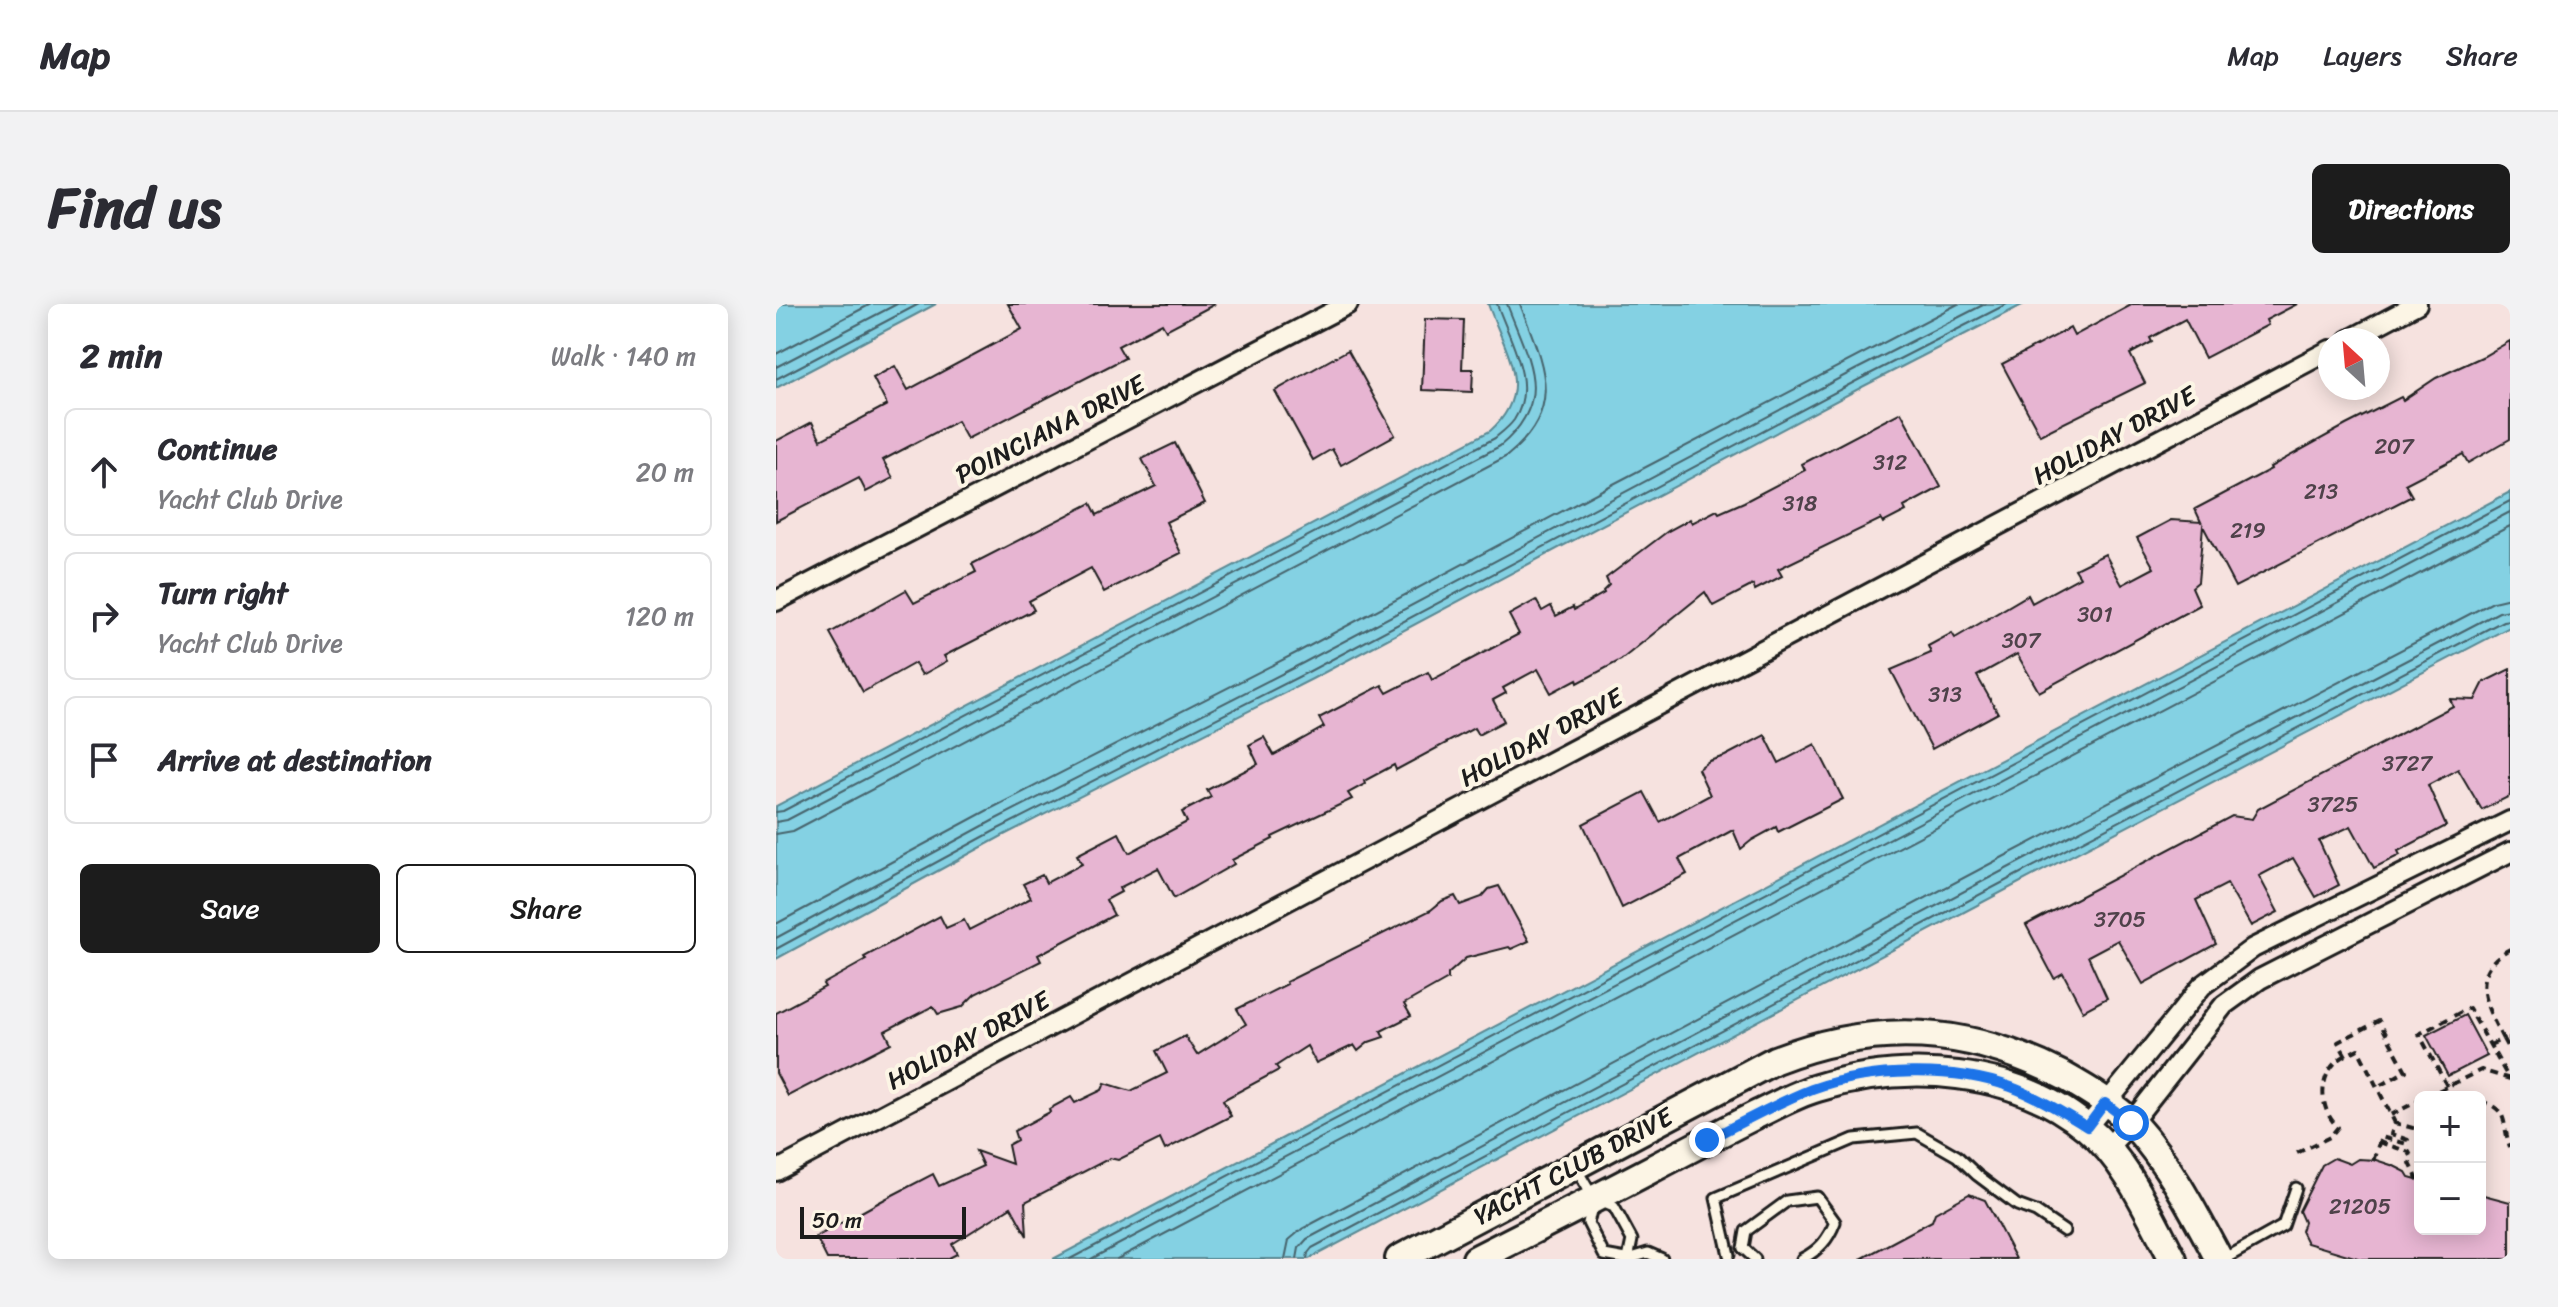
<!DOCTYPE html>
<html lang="en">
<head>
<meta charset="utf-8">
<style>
  body { margin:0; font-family:Sriracha,sans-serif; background:#f2f2f3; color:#2b2b33 }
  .controls { position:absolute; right:24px; bottom:24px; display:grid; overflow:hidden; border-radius:12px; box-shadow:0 4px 20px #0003 }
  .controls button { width:72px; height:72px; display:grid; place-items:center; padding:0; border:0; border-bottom:2px solid #e1e1e2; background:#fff; color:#2b2b33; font:40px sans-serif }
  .compass { position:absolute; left:1542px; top:24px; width:72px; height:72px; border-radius:50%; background:#fff; box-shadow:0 4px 20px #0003; rotate:334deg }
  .scale { position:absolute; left:24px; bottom:20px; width:166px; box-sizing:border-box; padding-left:8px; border:4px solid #1c1c1c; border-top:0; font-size:22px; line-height:28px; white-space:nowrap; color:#1c1c1c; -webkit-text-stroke:6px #fcf5e5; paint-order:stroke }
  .stop { position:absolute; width:24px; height:24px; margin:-18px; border:6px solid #1a73e8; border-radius:50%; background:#fff }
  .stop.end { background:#1a73e8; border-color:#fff; box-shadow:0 2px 8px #0008 }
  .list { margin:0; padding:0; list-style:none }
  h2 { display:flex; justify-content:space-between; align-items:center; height:104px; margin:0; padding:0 32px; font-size:34px }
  h2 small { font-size:26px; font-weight:400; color:#7c7c81 }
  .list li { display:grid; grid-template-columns:52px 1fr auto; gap:24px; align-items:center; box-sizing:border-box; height:128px; margin:0 16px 16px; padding:0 16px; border:2px solid #e1e1e2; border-radius:12px }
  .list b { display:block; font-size:30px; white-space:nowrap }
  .list p { margin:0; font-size:26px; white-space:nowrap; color:#7c7c81 }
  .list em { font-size:26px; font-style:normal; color:#7c7c81 }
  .actions { display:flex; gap:16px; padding:24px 32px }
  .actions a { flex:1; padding:18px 0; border:2px solid #1c1c1c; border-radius:12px; text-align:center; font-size:28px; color:#1c1c1c }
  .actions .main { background:#1c1c1c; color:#fff }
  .icon { flex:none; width:44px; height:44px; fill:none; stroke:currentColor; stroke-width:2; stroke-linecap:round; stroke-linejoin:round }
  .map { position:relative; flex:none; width:1734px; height:955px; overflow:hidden; border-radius:12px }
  header { display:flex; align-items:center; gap:48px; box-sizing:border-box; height:112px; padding:0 40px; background:#fff; border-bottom:2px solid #e1e1e2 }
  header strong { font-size:38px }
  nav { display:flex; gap:44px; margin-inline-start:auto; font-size:28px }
  .intro { display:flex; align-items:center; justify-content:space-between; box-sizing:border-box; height:192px; padding:0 48px }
  h1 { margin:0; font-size:56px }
  .button { padding:20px 36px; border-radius:12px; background:#1c1c1c; color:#fff; font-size:28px; font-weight:700 }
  main { display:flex; gap:48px; padding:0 48px }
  aside { flex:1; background:#fff; border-radius:12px; box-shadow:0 4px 20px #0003 }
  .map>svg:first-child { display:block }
</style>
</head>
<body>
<header>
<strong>Map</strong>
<nav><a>Map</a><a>Layers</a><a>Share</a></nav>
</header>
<div class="intro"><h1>Find us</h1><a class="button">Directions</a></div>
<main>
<aside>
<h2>2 min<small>Walk · 140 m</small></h2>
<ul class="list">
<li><svg class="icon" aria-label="ahead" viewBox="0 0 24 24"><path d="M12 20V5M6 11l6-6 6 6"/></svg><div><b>Continue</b><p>Yacht Club Drive</p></div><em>20 m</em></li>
<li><svg class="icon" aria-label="right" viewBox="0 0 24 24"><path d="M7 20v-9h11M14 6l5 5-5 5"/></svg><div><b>Turn right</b><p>Yacht Club Drive</p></div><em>120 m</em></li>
<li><svg class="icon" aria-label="arrive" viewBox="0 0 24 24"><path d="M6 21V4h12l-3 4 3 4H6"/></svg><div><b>Arrive at destination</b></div></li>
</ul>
<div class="actions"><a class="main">Save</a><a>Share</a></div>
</aside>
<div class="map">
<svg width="1734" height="955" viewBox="0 0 1734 955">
  <rect width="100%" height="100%" fill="#f6e2df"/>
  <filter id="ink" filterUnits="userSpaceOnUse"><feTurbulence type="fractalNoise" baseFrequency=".0125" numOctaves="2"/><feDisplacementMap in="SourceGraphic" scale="16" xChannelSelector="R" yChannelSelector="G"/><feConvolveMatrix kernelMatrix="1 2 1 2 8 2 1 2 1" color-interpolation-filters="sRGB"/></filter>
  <g filter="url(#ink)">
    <!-- water -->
    <g fill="#84d1e3" stroke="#5a8993" stroke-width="2">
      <polygon points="0,0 160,0 0,84"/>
      <path d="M 712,0 L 1248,0 L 1088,82 L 536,375 L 226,532 L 0,655 L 0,502 L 714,127 C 760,86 729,48 712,0 Z"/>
      <polygon points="1734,188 1734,323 1241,580 533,955 277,955"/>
    </g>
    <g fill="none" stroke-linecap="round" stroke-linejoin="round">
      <!-- shore -->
      <g stroke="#46646c" stroke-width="2">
        <polyline points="0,50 95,0"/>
        <polyline points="0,63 121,0"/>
        <polyline points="0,75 143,0"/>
        <path d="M 0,508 L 7,507 L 719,134 C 725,129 733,123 738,116 C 762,80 733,35 721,0"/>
        <path d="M 0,518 L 11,516 L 724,142 C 780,95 752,56 731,0"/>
        <path d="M 0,530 L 17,527 L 731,152 C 791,103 767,61 744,0"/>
        <polyline points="0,620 212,506 522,348 824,187 1182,0"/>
        <polyline points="0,634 218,516 527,359 1079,66 1209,0"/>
        <polyline points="0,645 222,525 532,368 1084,75 1231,0"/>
        <polyline points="294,955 1734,197"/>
        <polyline points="315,955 1734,208"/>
        <polyline points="341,955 1734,222"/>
        <polyline points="509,955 513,936 526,925 1227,553 1717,298 1734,294"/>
        <polyline points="521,955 523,944 531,935 1232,564 1723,308 1734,306"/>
        <polyline points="531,955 532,949 536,944 1237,573 1727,317 1734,316"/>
      </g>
    </g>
    <!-- building -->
    <g fill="#e7b5d2" stroke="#1c1c1c" stroke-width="2">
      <polygon points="232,0 439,0 390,26 386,19 342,42 349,54 191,135 181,117 107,156 117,174 90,188 83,174 0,217 0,137 36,118 45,136 111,101 97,74 119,62 132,86 246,25"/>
      <polygon points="1357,0 1521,0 1490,16 1492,21 1429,54 1409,15 1374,34 1376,38 1354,50 1369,79 1264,131 1226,60 1294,24 1298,32"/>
      <polygon points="649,15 688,16 686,65 697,65 696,88 646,86"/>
      <polygon points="1734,37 1734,135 1692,159 1687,150 1629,180 1636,192 1459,283 1427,222 1422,278 1416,283 1424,301 1263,388 1241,350 1201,372 1222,409 1156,445 1115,366 1155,349 1152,342 1176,329 1179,334 1252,291 1256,299 1304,273 1299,265 1329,250 1346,281 1378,264 1361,234 1395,216 1425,218 1419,205 1495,165 1494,163 1570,121 1625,93 1627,96 1660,74 1708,52"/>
      <polygon points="572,46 619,131 565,161 556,145 537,156 499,87"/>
      <polygon points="1125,108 1165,183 1128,203 1130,207 1107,219 1105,215 1002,265 1006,272 979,286 977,281 937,302 929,288 845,356 802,379 801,375 775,389 762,365 727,384 730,389 717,396 728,417 702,431 698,424 620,466 618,461 588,477 589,480 572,489 576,495 496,533 497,535 456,556 458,560 398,594 382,564 343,584 345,588 330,596 338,611 262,651 265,657 199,690 186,703 162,710 157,702 109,727 115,739 12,792 0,769 0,709 49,683 47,680 90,656 88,653 164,612 170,624 188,616 193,626 255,594 247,580 266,571 270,579 306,560 301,551 343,529 353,549 411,518 406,508 435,493 431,486 482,460 473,441 488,433 498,451 548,423 543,414 606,381 611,389 652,368 656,376 743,330 733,311 760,296 766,307 775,302 780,312 797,303 798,306 828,289 827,287 833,281 830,274 892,227 914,215 916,219 941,206 943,209 968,198 1029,166 1026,160"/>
      <polygon points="399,139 429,199 390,218 405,249 328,288 315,264 253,297 258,306 168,352 171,357 146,371 139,359 87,388 54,329 130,286 138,299 200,268 196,260 315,199 321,211 380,182 366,155"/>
      <polygon points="1734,365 1734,492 1706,506 1682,465 1652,481 1670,522 1622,547 1624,551 1598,564 1575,522 1543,537 1563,581 1540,593 1517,554 1483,572 1502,608 1475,622 1451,580 1420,596 1440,640 1367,680 1342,636 1312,652 1331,694 1307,707 1287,669 1278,674 1250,621 1456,512 1476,515 1482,505 1677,402 1674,395 1699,396 1708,378"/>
      <polygon points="989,431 1003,459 1039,440 1067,495 1002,528 1000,523 976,536 965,545 957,526 903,555 911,570 846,604 807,520 868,488 884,518 934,491 922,465 933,457 949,452"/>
      <polygon points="723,582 753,637 735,645 733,643 690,654 672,670 672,675 628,700 635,712 605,727 608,733 593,738 582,747 578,741 540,759 531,742 500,762 503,766 447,796 455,812 389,846 384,835 342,856 334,854 249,898 251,932 235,903 176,940 181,950 171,955 51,955 40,933 109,895 157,870 163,882 207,862 200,847 236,860 232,841 241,836 238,827 274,808 273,805 295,793 299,799 326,786 329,779 355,787 391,769 380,747 409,732 421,751 470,720 461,705 511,680 510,678 655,606 666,597 679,592 684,601 706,593 713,585"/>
      <polygon points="1689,711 1711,752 1672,772 1650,731"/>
      <polygon points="1558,854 1574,860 1582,855 1600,856 1618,862 1630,868 1633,873 1644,876 1644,925 1704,925 1704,890 1734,898 1734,955 1585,955 1531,939 1525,927 1528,918 1523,907 1546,861"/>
      <polygon points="1193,890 1209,896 1240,955 1085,955 1156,917 1159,909"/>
    </g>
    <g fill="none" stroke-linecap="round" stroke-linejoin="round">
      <!-- lane casing -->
      <g stroke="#1c1c1c" stroke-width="15">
        <g id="lane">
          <polyline points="800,864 818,895 838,903 856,936 852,955"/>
          <polyline points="816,903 812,919 828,951 850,955"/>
          <path d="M 967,944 L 970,927 L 1011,897 L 1041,893 L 1059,918 C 1052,936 1043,946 1026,955"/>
          <polyline points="967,944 979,955"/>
          <polyline points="953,951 940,894 1078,835 1141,829 1181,852 1201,871 1241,901 1260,908 1288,927"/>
          <polyline points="852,955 872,949 886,955"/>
          <polyline points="1448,955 1507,922 1520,884"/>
        </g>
      </g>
      <!-- street casing -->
      <g stroke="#1c1c1c" stroke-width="24">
        <g id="street">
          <polyline points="1573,36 1641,0"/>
          <polyline points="0,297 572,0"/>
          <polyline points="1311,823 1426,682 1477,644 1734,517"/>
          <polyline points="1331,844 1355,819 1448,701 1484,675 1734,548"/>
          <polyline points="0,867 1554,46"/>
        </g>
      </g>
      <!-- secondary casing -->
      <g stroke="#1c1c1c" stroke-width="32">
        <g id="secondary">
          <path d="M 623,955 L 999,756 C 1100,717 1192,722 1288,772 C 1311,785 1340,802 1358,821 C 1394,861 1418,908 1443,955"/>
          <path d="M 700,955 C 757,926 815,897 872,867 C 908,848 944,829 980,811 C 999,802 1020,790 1041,784 C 1129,757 1238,763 1311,824 C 1351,857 1373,910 1397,955"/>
        </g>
      </g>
      <!-- path -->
      <g stroke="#1c1c1c" stroke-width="4" stroke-dasharray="8 6" stroke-linecap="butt">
        <polyline points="1734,732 1734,736"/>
        <path d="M 1727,735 C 1710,702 1690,668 1734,645"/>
        <polyline points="1714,741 1727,735 1734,748"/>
        <polyline points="1570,752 1562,738 1603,717 1630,767 1601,783"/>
        <polyline points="1671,782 1643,730 1693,704 1732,773"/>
        <polyline points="1650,793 1705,766 1734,775"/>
        <path d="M 1704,797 C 1734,806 1725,817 1734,843"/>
        <polyline points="1615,811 1644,796"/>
        <polyline points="1603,838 1633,848 1636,854 1634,859 1642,876"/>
        <path d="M 1521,849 L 1554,833 L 1562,823 C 1544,807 1542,776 1559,759 C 1565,753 1575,749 1582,745 L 1619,819"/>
        <polyline points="1597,857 1605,833 1631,840 1632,836 1615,830 1619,819 1644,826"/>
      </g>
      <!-- lane -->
      <use href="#lane" stroke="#fcf5e5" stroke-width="9"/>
      <!-- street -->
      <use href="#street" stroke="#fcf5e5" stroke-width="18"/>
      <!-- secondary -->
      <use href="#secondary" stroke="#fcf5e5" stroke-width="26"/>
    </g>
  </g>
  <g fill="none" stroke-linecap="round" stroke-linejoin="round" filter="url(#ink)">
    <!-- route -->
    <path stroke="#1a73e8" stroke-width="10" d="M 931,836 C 965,819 1000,799 1036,785 C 1094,764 1178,762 1235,783 C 1262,793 1287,808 1311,823 L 1329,799 L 1355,819"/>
  </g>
  <g text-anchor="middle" stroke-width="8" stroke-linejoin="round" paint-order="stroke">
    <!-- number labels -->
    <g font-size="22" fill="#4f424a">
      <text x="1618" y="150">207</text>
      <text x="1114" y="166">312</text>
      <text x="1545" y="195">213</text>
      <text x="1024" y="207">318</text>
      <text x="1472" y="234">219</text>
      <text x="1319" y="318">301</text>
      <text x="1245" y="344">307</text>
      <text x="1169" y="398">313</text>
      <text x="1631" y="467">3727</text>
      <text x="1557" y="508">3725</text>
      <text x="1344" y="623">3705</text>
      <text x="1584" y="910">21205</text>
    </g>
    <!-- street labels -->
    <g font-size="26" fill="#1c1c1c" stroke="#fcf5e5">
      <text transform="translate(274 125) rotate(-27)" y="9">POINCIANA DRIVE</text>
      <text transform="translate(1338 131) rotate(-28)" y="9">HOLIDAY DRIVE</text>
      <text transform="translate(765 433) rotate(-28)" y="9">HOLIDAY DRIVE</text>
      <text transform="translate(192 736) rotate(-28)" y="9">HOLIDAY DRIVE</text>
      <text transform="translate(797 862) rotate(-28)" y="9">YACHT CLUB DRIVE</text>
    </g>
  </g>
</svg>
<div class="controls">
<button>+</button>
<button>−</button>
</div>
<svg class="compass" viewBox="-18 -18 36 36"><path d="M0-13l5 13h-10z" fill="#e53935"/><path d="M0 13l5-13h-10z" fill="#7c7c81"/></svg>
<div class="scale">50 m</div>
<div class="stop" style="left:1355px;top:819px"></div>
<div class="stop end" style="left:931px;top:836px"></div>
</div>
</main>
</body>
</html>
